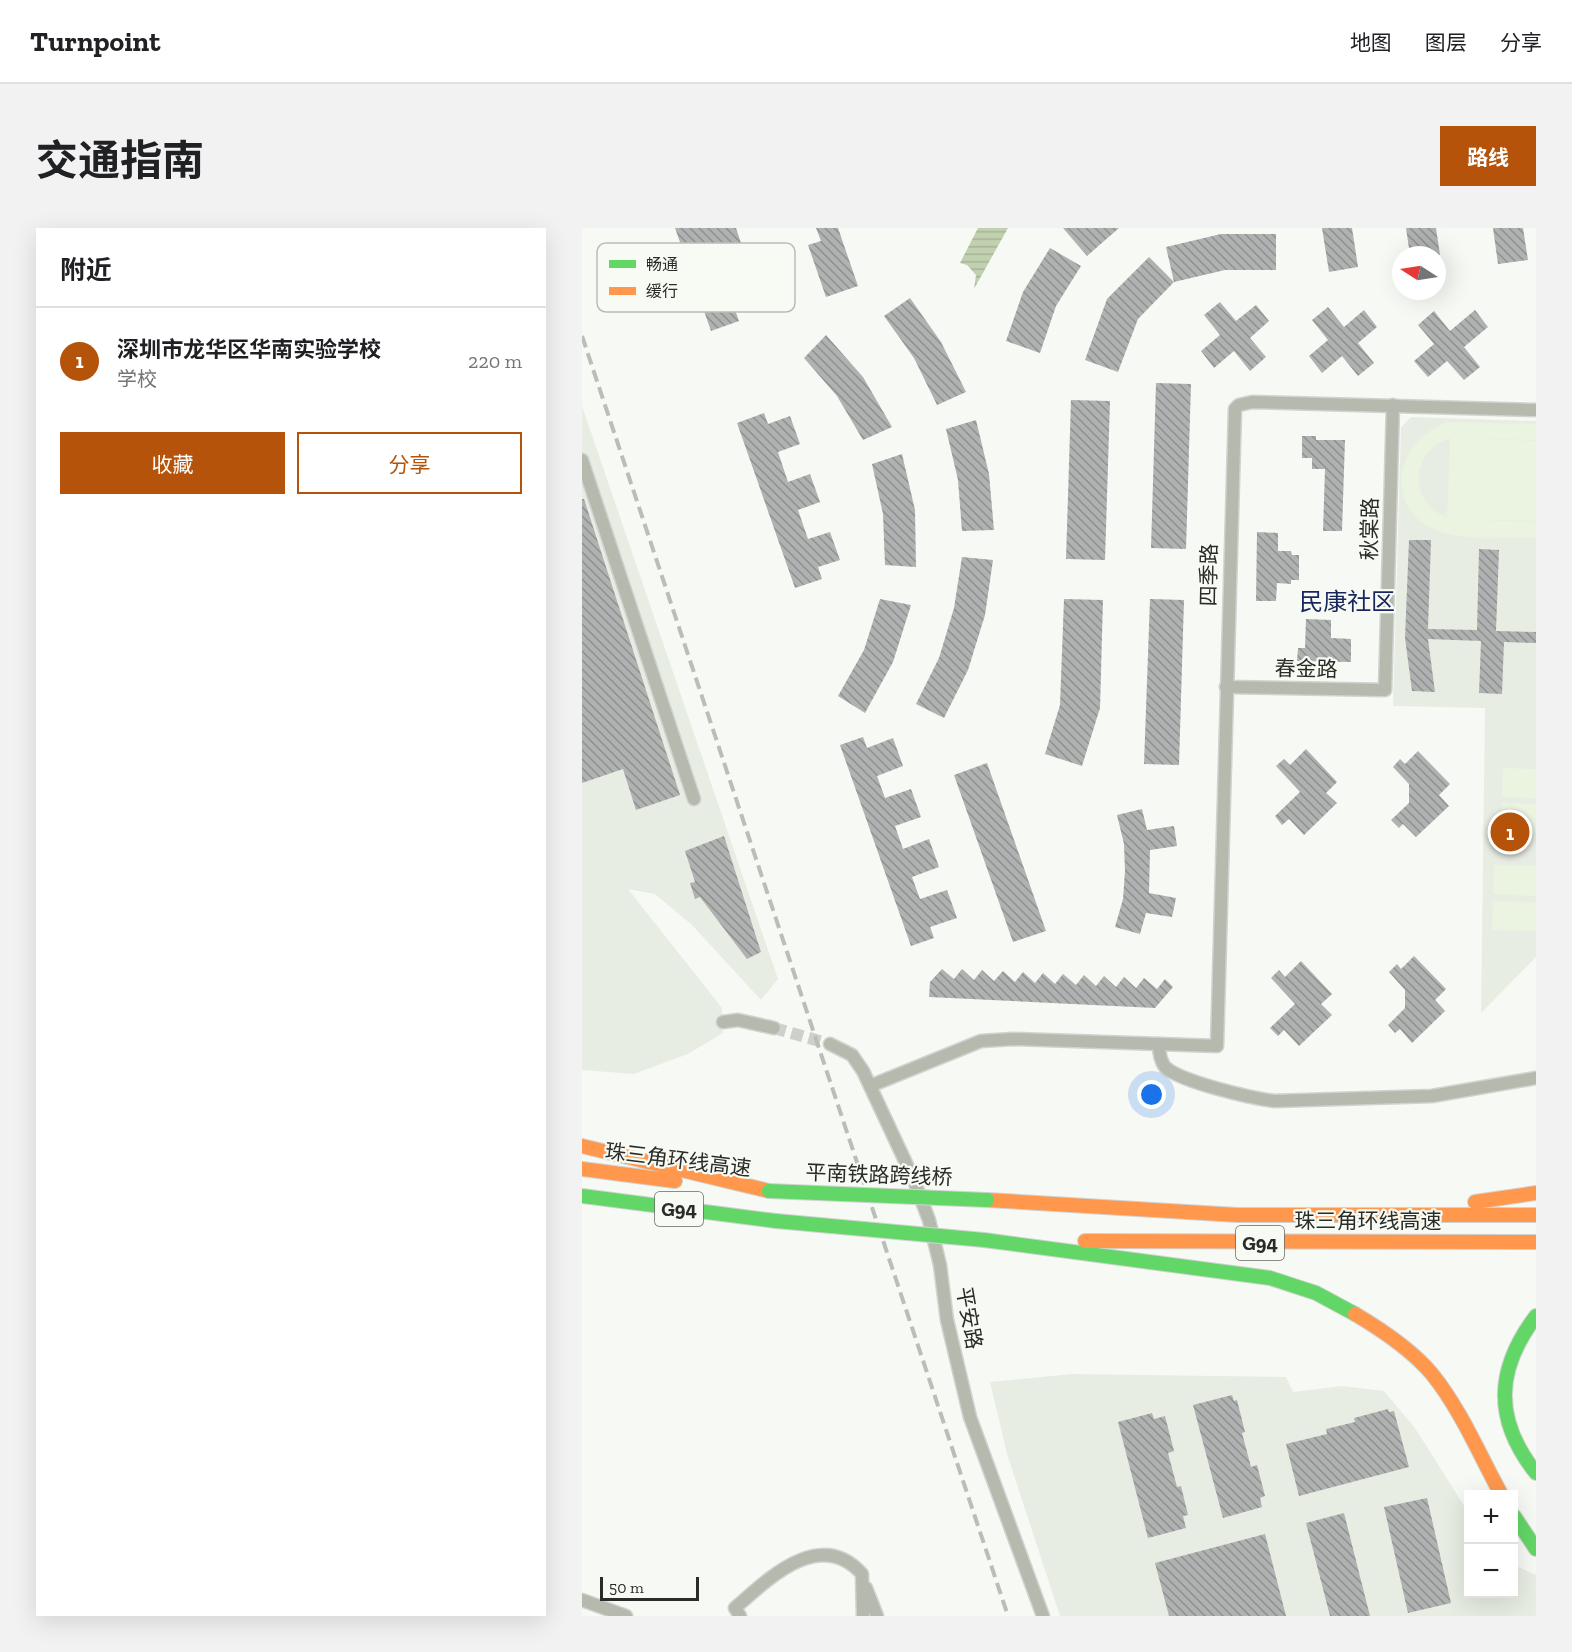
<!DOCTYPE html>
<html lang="zh">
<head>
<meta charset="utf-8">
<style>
  body { margin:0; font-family:"Zilla Slab","Noto Sans SC",serif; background:#f2f2f2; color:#202124 }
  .controls { position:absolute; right:18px; bottom:18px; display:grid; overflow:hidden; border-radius:0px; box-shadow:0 6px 24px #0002 }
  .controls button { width:54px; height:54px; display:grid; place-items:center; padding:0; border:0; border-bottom:2px solid #e0e0e0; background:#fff; color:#202124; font:30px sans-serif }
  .compass { position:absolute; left:810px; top:18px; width:54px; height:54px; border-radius:50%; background:#fff; box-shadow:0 6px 24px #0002; rotate:282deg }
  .scale { position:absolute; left:18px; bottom:15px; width:99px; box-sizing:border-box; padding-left:6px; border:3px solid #2a2c29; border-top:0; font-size:16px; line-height:21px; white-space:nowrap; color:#2a2c29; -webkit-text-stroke:4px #f8fbf3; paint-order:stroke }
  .you { position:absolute; left:570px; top:867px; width:21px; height:21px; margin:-15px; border:4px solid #fff; border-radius:50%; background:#1a73e8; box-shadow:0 0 0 9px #1a73e833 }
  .badge { display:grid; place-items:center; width:39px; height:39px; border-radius:50%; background:#b45309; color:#fff; font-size:20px; font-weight:700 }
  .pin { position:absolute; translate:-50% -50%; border:3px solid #fff; box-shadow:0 2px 6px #0006 }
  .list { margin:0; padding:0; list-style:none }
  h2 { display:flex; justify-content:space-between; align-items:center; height:78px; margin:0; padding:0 24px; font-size:26px }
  h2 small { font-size:20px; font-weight:400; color:#757577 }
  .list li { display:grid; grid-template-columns:39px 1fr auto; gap:18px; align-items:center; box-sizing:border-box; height:108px; padding:0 24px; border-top:2px solid #e0e0e0 }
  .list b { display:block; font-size:22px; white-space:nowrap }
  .list p { margin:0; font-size:20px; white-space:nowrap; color:#757577 }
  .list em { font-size:20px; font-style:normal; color:#757577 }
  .actions { display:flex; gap:12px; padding:18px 24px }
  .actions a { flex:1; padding:14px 0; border:2px solid #b45309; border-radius:0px; text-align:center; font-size:21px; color:#b45309 }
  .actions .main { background:#b45309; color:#fff }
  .map { position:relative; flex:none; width:954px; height:1388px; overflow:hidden; border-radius:0px }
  header { display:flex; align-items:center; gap:36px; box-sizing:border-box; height:84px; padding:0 30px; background:#fff; border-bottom:2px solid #e0e0e0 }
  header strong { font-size:28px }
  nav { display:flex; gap:33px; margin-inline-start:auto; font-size:21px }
  .intro { display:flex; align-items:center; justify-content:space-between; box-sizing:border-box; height:144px; padding:0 36px }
  h1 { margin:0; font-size:42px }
  .button { padding:15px 27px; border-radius:0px; background:#b45309; color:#fff; font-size:21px; font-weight:700 }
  main { display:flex; gap:36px; padding:0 36px }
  aside { flex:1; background:#fff; border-radius:0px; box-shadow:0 6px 24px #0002 }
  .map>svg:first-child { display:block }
</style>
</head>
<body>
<header>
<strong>Turnpoint</strong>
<nav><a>地图</a><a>图层</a><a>分享</a></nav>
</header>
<div class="intro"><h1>交通指南</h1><a class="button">路线</a></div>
<main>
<aside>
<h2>附近<small></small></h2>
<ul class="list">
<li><span class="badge">1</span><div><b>深圳市龙华区华南实验学校</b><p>学校</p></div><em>220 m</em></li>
</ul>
<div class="actions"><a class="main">收藏</a><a>分享</a></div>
</aside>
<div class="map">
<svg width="954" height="1388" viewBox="0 0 954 1388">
  <defs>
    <pattern id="water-rules" width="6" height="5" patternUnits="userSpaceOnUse" patternTransform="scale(1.5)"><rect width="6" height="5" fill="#c1d0af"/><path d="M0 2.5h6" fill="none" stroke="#a6b397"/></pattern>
    <pattern id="building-back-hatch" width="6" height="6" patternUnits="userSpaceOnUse" patternTransform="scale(1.5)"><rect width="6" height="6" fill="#b0b2b1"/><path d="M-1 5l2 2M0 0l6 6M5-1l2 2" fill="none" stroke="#8f9190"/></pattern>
  </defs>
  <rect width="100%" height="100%" fill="#f7f9f5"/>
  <!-- built -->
  <g fill="#e8ede3">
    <polygon points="0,178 196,751 179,772 110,697 73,666 46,661 140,780 141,805 106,826 52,846 0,842"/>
    <polygon points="829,189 954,193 954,729 899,785 903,480 811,478 819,199"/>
    <polygon points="490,1146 704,1149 711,1164 760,1158 802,1163 833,1200 886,1284 886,1366 932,1366 932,1337 954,1347 954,1388 478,1388 425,1226 408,1154"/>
  </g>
  <!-- park -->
  <g fill="#ebf3e1" fill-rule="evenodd">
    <path d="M 866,194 L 954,196 L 954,212 L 876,210 L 954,213 L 954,293 L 874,291 L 954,294 L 954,310 C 923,309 882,314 853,302 C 800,279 814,211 866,194 ZM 868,210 L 868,211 L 865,290 C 826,275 828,223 868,210 Z"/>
    <polygon points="921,540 954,541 954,570 920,569"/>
    <polygon points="920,575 954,576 954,605 919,604"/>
    <polygon points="912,637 954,638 954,668 911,666"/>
    <polygon points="911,673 954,674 954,703 910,702"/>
  </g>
  <!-- water -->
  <polygon fill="url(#water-rules)" points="396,0 426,0 392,61 394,47 385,37 378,35"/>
  <!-- building -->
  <g fill="url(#building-back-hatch)">
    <polygon points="93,0 154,0 159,15 133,25 143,54 170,45 179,73 153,82 157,93 129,103"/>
    <polygon points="234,0 256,0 276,58 244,69 226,17 239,13"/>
    <polygon points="481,0 537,0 505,28"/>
    <polygon points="740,0 770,0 776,39 747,44"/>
    <polygon points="824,0 854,0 858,27 828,27"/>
    <polygon points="911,0 941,0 946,32 916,36"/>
    <polygon points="639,6 694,6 694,42 643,42 592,54 584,19"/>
    <polygon points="468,20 499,38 474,78 458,125 424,113 441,64"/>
    <polygon points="567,29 592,54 556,91 536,144 503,132 525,71"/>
    <polygon points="328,70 359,114 384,164 355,177 332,130 302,88"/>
    <polygon points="638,74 654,93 674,77 687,93 668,110 684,129 668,143 652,123 632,140 619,123 638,107 622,87"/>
    <polygon points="746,79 762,99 782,82 795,99 776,115 792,135 776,148 760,128 740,145 727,128 746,112 730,92"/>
    <polygon points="893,82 906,99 882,119 898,139 882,152 865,133 846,149 832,133 852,116 836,97 852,83 868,103"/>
    <polygon points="244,107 281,149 310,199 281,212 255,168 222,130"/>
    <polygon points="574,155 609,156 604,321 569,320"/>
    <polygon points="489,172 528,173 523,332 484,331"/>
    <polygon points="182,185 186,196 208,188 218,216 196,224 206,254 228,246 238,274 216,282 226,311 248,304 258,332 236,339 240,351 213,360 155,195"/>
    <polygon points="394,192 407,246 412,302 380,303 376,252 364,201"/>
    <polygon points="720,208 734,208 734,212 763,212 760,303 741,303 743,241 730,241 730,230 720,230"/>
    <polygon points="320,226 333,282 334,339 303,337 301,286 290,236"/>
    <polygon points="0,271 2,271 98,567 54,582 41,541 0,555"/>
    <polygon points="675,304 696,305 696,323 709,323 710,327 717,327 717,352 709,352 709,356 695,355 694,373 674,373"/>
    <polygon points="827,312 849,312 846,401 895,402 897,321 917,322 914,403 954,404 954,415 922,414 920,466 897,465 899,413 846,411 853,464 830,463 823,410"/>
    <polygon points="380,329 411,332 403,387 386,442 362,490 334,476 357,430 372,380"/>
    <polygon points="298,371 329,377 311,434 283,485 256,468 282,422"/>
    <polygon points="482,371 521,372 518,480 500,538 463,526 478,477"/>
    <polygon points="568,371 602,372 597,537 562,536"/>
    <polygon points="724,391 749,392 749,410 769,411 769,434 715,433 716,420 723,420"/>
    <polygon points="281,509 285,520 311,510 321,538 295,548 303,570 329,561 339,589 313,598 321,621 347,611 357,639 330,649 338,671 365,662 375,690 348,699 352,710 329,718 258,517"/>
    <polygon points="724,521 755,554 744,565 755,575 722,607 707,591 700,597 693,588 718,564 694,538 702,531 708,537"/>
    <polygon points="836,523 868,556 857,567 867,578 834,609 821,596 817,600 809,592 827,575 827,556 811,539 818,531 823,536"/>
    <polygon points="405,535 464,703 431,714 372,547"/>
    <polygon points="560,581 565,602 592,598 595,618 568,622 567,665 594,670 590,689 564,685 558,706 533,699 541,671 543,643 542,616 535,587"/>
    <polygon points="142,608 179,724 165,731 118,669 113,671 108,655 113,654 103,623"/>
    <polygon points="832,728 864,761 853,772 863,783 830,815 818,801 813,805 806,797 823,780 823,762 807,744 815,736 819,741"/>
    <polygon points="719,733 750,766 739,776 750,787 717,818 702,802 696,808 688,800 713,776 689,750 697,742 703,749"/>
    <polygon points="360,741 372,751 380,741 392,752 400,742 412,753 421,743 433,754 441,744 453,755 461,745 473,756 481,746 494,757 502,747 514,758 522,748 534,759 542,749 554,760 562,750 575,761 583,751 591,759 573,780 347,769 348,754"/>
    <polygon points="650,1167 652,1173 655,1172 663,1204 660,1205 669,1239 675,1237 683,1268 678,1270 680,1279 641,1290 611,1177"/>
    <polygon points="806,1181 807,1184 812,1183 827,1239 717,1268 704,1216 745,1206 744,1201 773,1194 772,1190"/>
    <polygon points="570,1185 572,1191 583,1188 592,1223 586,1225 595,1259 599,1258 606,1287 601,1288 604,1300 566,1310 536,1194"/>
    <polygon points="845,1270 869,1375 826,1385 802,1279"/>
    <polygon points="762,1285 788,1388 748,1388 724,1295"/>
    <polygon points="683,1306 704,1388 587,1388 573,1335"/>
  </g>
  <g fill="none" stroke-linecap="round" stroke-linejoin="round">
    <!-- street-tunnel -->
    <polyline stroke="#ced0cc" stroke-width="12" stroke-dasharray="12 6" stroke-linecap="butt" points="192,800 248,816"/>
    <!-- street casing -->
    <g stroke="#d2d3d1" stroke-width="15">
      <g id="street">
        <polyline points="0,232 112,571"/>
        <polyline points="644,459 803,462 811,177"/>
        <polyline points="141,794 156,792 192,800"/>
        <polyline points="248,816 270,827 281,843 331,950 347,992 358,1037 365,1092 388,1189 461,1388"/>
        <path d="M 577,816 C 577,824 578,832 583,839 C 599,854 669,870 692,873 L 850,868 L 954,850"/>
        <polyline points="288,858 399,813 431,811 635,818 653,181 657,177 670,174 954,182"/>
        <polyline points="284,1360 295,1388"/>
        <polyline points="0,1372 44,1388"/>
        <path d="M 158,1388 L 153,1380 C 186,1351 238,1299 280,1346 L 281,1388"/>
      </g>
    </g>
    <!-- fast casing -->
    <g stroke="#d2d3d1" stroke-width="16">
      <g id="fast">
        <polyline points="0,968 194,993"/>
        <polyline points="402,1012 688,1050 734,1065 773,1086"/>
        <path d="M 954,1088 C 914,1141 911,1191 954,1245"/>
        <polyline points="932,1288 954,1321"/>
      </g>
    </g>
    <!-- slow casing -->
    <g stroke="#d2d3d1" stroke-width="16">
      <g id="slow">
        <polyline points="0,918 187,963"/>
        <polyline points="0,941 93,953"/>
        <polyline points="405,972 655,987 954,987"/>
        <polyline points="893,974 954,965"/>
        <polyline points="503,1013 954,1014"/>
        <path d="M 773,1086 C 800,1102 830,1122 850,1146 C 879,1182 897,1226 919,1266"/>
      </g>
    </g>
    <!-- street -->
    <use href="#street" stroke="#b5b9ae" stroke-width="12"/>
    <!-- fast -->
    <use href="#fast" stroke="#63d668" stroke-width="14"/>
    <!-- slow -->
    <use href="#slow" stroke="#ff974d" stroke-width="14"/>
    <!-- rail -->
    <polyline stroke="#bbbeb7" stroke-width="4" stroke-dasharray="12 6" stroke-linecap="butt" points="0,108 426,1388"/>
    <!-- fast-bridge casing -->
    <g stroke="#d2d3d1" stroke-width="16" stroke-linecap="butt">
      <g id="fast-bridge">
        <polyline points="187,963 405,972"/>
        <polyline points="194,993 402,1012"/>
      </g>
    </g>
    <!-- fast-bridge -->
    <use href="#fast-bridge" stroke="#63d668" stroke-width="14"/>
  </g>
  <g text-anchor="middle" stroke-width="4.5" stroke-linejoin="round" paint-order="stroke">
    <!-- shield labels -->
    <g fill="#f8fbf3" stroke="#686a66" stroke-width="1.5">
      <rect x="73" y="964" width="48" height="34" rx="4.5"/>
      <rect x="654" y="998" width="48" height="34" rx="4.5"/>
    </g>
    <g font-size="20" font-weight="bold" fill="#2a2c29">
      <text x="97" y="988">G94</text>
      <text x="678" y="1022">G94</text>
    </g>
    <!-- street labels -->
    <g font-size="21" fill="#2a2c29" stroke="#f8fbf3">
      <text transform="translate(788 301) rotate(-89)" y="7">秋棠路</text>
      <text transform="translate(627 347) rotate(-89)" y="7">四季路</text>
      <text transform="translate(724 441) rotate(1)" y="7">春金路</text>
      <text transform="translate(96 932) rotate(7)" y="7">珠三角环线高速</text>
      <text transform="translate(297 947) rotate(2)" y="7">平南铁路跨线桥</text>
      <text x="786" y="1000">珠三角环线高速</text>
      <text transform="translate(387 1090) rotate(80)" y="7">平安路</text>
    </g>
    <!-- quarter labels -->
    <g font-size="24" fill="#19265e" stroke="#f8fbf3">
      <text x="765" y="382">民康社区</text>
    </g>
  </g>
  <!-- legend -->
  <rect x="15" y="15" width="198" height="69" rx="9" fill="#f8fbf3" stroke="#babdb6" stroke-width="1.5"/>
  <rect x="27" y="32" width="27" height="8" fill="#63d668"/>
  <rect x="27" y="59" width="27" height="8" fill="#ff974d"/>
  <g font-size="16" fill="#2a2c29">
    <text x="64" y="42">畅通</text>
    <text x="64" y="69">缓行</text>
  </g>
</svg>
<div class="controls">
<button>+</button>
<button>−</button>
</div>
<svg class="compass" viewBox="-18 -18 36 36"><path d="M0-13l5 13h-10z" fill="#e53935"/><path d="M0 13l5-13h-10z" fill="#757577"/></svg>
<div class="scale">50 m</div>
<div class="you"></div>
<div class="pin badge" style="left:928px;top:604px">1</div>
</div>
</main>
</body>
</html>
